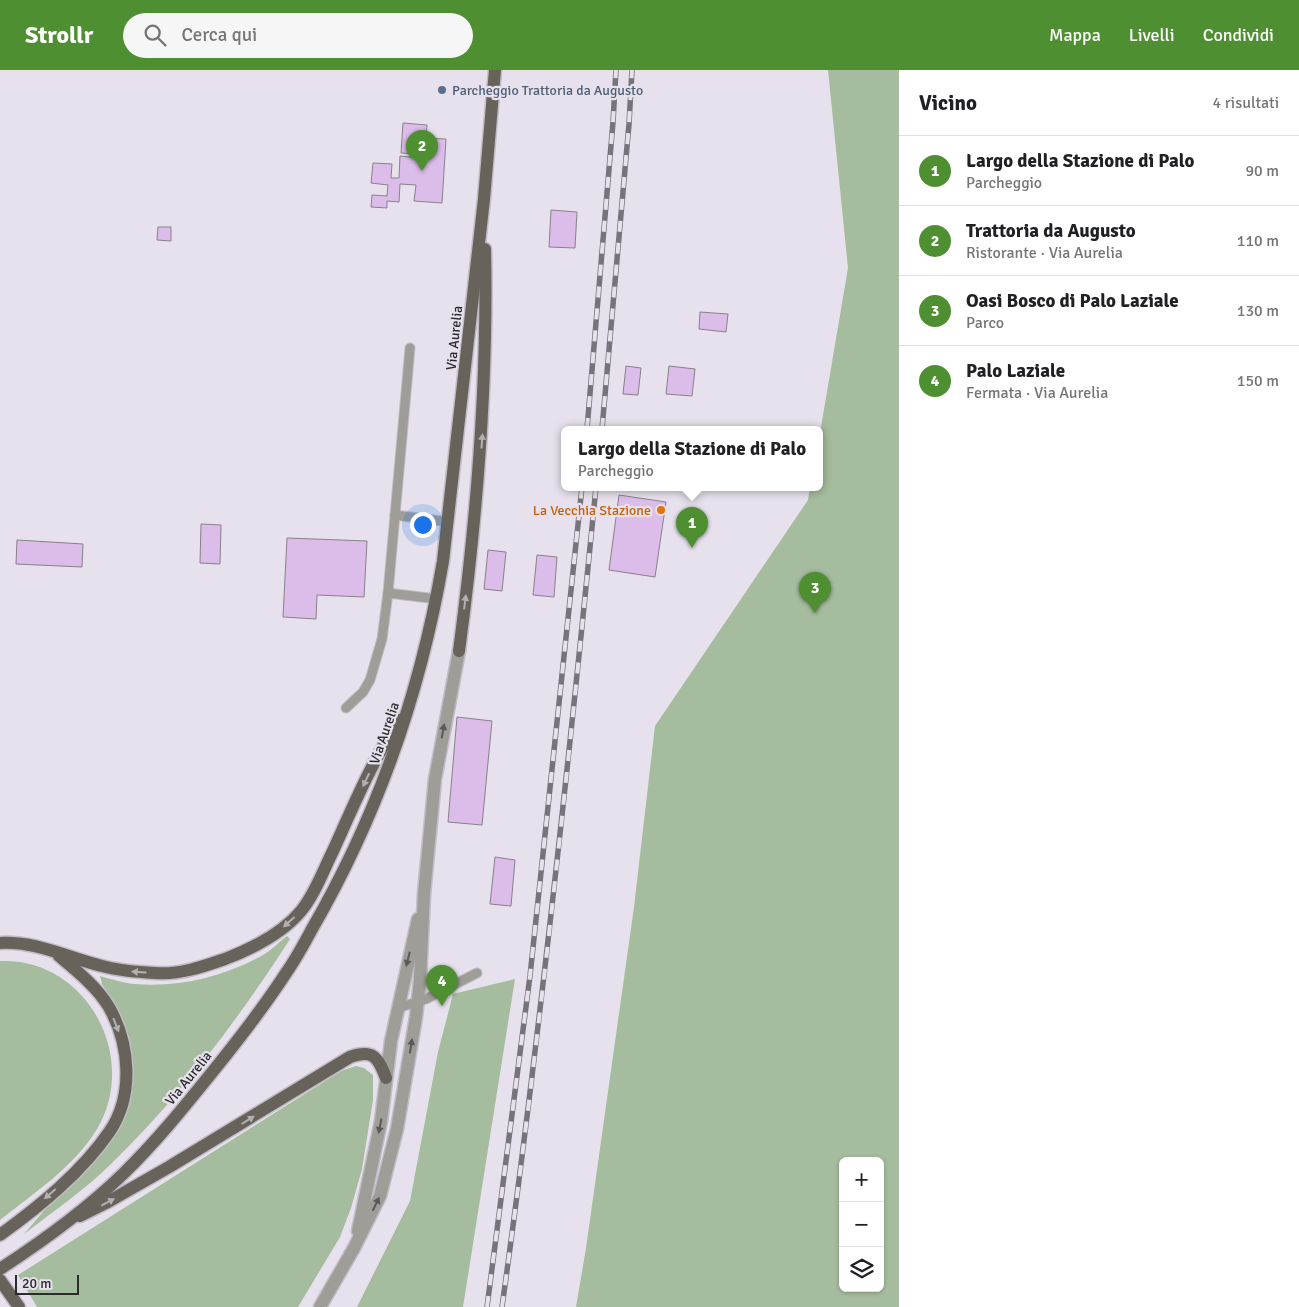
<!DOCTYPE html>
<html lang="it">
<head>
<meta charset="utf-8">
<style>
  body { margin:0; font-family:Signika,sans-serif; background:#f6f6f6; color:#202124 }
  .controls { position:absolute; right:15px; bottom:15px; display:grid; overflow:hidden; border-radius:8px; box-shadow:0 1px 4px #0004 }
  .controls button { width:45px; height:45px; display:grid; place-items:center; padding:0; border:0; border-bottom:1px solid #e0e0e0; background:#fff; color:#202124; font:25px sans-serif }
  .scale { position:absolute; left:15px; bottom:12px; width:64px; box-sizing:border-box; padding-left:5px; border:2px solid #2c2a2e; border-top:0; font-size:14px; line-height:18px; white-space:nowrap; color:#2c2a2e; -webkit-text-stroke:4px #e6e1ec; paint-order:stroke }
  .you { position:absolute; left:422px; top:454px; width:18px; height:18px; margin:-12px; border:4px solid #fff; border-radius:50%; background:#1a73e8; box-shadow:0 0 0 8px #1a73e833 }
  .badge { display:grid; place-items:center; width:32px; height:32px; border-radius:50%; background:#4e8f31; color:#fff; font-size:16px; font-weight:700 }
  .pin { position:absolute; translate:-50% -41px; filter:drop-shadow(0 1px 2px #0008) }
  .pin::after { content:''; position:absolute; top:26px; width:18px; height:15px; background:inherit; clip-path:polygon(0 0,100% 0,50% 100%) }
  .popup { position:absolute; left:561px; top:356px; width:262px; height:65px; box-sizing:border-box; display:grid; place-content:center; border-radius:8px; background:#fff; filter:drop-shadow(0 1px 4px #0005); font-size:16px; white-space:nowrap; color:#757577 }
  .popup b { font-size:19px; color:#202124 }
  .popup::after { content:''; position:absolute; left:50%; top:100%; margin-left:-10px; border:10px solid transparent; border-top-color:#fff }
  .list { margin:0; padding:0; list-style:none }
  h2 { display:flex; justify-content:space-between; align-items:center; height:65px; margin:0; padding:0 20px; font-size:21px }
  h2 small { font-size:16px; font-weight:400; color:#757577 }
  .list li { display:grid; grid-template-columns:32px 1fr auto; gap:15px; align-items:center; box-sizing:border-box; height:70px; padding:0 20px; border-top:1px solid #e0e0e0 }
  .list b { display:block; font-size:19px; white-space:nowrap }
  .list p { margin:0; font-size:16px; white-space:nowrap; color:#757577 }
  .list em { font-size:16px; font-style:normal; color:#757577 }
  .icon { flex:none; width:28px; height:28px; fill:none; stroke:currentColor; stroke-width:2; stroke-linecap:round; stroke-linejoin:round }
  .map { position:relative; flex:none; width:899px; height:1237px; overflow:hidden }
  header { display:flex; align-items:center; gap:30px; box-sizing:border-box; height:70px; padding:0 25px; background:#4e8f31; color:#fff }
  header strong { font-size:24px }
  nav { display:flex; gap:28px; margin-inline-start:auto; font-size:18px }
  .search { width:350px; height:45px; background:#f6f6f6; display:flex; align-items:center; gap:12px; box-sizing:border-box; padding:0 18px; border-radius:28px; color:#757577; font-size:19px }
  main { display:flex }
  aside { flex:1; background:#fff }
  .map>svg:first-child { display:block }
</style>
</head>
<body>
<header>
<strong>Strollr</strong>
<div class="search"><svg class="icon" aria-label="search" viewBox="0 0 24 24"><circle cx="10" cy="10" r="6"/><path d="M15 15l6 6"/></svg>Cerca qui</div>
<nav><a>Mappa</a><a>Livelli</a><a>Condividi</a></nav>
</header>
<main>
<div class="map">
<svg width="899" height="1237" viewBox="0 0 899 1237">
  <rect width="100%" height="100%" fill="#e6e1ec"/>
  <!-- green -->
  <g fill="#a6bc9e" fill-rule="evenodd">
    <path d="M 828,0 L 899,0 L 899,1237 L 576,1237 L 586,1178 L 634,837 L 655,656 L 808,430 L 810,417 L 820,417 L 820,363 L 848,198 ZM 843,1091 L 880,1091 L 880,1218 L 843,1218 Z"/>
    <path d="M 287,866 L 290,869 C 240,947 180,1027 113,1092 C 86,1119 54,1141 24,1164 L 48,1136 L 92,1095 L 116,1063 L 129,1034 L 133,1008 L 131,980 L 122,950 L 115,935 L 102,914 L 100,906 C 111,909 123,913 134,914 C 178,918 224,907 263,885 C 272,880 279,872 287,866 Z"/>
    <path d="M 0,891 C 86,887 140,987 97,1059 C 74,1097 34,1123 0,1150 Z"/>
    <polygon points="515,909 463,1237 357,1237 410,1131 438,982 453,924"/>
    <polygon points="356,996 364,998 373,1005 373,1030 362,1099 351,1138 340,1167 298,1237 37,1237 18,1205 341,1001"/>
  </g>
  <!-- building -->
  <g fill="#dcbce9" stroke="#88818a">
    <polygon points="403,53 427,55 426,68 446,69 442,133 414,131 416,115 400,114 399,132 387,131 387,138 371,137 372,125 387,126 388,115 371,113 373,93 392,94 391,108 399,108 400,86 418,88 418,84 401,83"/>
    <polygon points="551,140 577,142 575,178 549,177"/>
    <polygon points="158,157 171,157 171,171 157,170"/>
    <polygon points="700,242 728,244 726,262 699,259"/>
    <polygon points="626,296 641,298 638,325 623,324"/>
    <polygon points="669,296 695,299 692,326 666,324"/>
    <polygon points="619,425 666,432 655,507 609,500"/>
    <polygon points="201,454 221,455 220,494 200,493"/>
    <polygon points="287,468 367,471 364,527 317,525 316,549 283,547"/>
    <polygon points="17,470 83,474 82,497 16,494"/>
    <polygon points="488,480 506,482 502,521 484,519"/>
    <polygon points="537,485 557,487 554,527 533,525"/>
    <polygon points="457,647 492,651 482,755 448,752"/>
    <polygon points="495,787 515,790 511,836 490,834"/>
  </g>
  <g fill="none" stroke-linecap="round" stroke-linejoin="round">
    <!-- service casing -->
    <g stroke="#c1bcc6" stroke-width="11">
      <g id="service">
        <polyline points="395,445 449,452"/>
        <polyline points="388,523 437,529"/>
        <polyline points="346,638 363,622 370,610 382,569 388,523 410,278"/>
        <polyline points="398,938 426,929 477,903"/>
      </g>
    </g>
    <!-- tertiary casing -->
    <g stroke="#c1bcc6" stroke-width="15">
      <g id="tertiary">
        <polyline points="358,1161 381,1051 391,971 418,849"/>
        <polyline points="320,1237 354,1178 380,1126 397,1059 416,947 420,910 424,824 435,709 459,581"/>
      </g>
    </g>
    <!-- primary casing -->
    <g stroke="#c1bcc6" stroke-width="15">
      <g id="primary">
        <path d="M 459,581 C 477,447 488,314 485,179"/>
        <path d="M 0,873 C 38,871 70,889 106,897 C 122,901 138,902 155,903 C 179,905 202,897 225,889 C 251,879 282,864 301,841 C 315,824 323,801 333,781 C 353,737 372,690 400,650"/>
        <path d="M 80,1146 L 106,1133 L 169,1097 L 350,987 C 373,979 378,987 386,1008"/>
        <path d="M 0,1165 C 40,1136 82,1102 110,1061 C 134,1025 130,974 109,937 C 97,917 77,901 59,886"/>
        <path d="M 0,1199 C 43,1171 86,1140 123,1104 C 156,1072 185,1036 214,1000 C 239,969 264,937 286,903 C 296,889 304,874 312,859 C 378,745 421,620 443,491 L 484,129 L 495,0"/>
        <polyline points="0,1210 19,1237"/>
      </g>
    </g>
    <!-- service -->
    <use href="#service" stroke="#9f9d98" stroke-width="9"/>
    <!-- tertiary -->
    <use href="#tertiary" stroke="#9f9d98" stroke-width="12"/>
    <!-- primary -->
    <use href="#primary" stroke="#67635b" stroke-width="12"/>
    <!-- rail casing -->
    <g stroke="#76737a" stroke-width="5.5">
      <g id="rail">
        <polyline points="587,359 613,52 616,0"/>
        <polyline points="602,359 629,54 632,0"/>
        <polyline points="487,1237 530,906 582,417"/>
        <path d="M 502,1237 C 540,964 569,691 596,417"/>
      </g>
    </g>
    <!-- rail -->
    <use href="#rail" stroke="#e6e1ec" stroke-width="4" stroke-dasharray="11" stroke-linecap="butt"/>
  </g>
  <!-- one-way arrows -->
  <defs><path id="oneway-solid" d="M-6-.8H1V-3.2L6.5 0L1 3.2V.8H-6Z" transform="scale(1.25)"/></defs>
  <g fill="#b3afb2">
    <use href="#oneway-solid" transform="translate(482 371) rotate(-86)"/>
    <use href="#oneway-solid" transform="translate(465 532) rotate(-83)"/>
    <use href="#oneway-solid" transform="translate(366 710) rotate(115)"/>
    <use href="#oneway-solid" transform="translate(289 852) rotate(138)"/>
    <use href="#oneway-solid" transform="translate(139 902) rotate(-176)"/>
    <use href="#oneway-solid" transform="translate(116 955) rotate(69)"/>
    <use href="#oneway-solid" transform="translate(248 1050) rotate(-32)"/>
    <use href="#oneway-solid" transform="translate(50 1124) rotate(139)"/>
    <use href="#oneway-solid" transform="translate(108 1132) rotate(-28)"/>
  </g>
  <g fill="#5a5858">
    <use href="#oneway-solid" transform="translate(443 661) rotate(-80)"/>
    <use href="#oneway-solid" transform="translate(408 889) rotate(104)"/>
    <use href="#oneway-solid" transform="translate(411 976) rotate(-81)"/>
    <use href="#oneway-solid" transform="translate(380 1056) rotate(101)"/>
    <use href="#oneway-solid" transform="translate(376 1134) rotate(-64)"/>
  </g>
  <!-- markers -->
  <circle fill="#5c6f8a" stroke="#e6e1ec" stroke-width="2" cx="442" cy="20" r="5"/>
  <circle fill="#e8710a" stroke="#e6e1ec" stroke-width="2" cx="661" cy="440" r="5"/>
  <g text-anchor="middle" stroke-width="4.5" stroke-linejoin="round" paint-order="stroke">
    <!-- service labels -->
    <g font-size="14" fill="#4e5e75" stroke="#e6e1ec" text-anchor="start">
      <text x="452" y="25">Parcheggio Trattoria da Augusto</text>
    </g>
    <!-- street labels -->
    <g font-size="14" fill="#2c2a2e" stroke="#e6e1ec">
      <text transform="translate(454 268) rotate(-84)" y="5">Via Aurelia</text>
      <text transform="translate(384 663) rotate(-71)" y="5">Via Aurelia</text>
      <text transform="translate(188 1008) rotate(-51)" y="5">Via Aurelia</text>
    </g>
    <!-- food labels -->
    <g font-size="14" fill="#c56008" stroke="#e6e1ec" text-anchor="end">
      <text x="651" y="445">La Vecchia Stazione</text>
    </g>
  </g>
</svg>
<div class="controls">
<button>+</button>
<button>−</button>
<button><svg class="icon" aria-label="layers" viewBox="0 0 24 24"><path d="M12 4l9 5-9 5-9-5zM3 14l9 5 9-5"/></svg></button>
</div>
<div class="scale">20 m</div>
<div class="you"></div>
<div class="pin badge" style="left:692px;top:478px">1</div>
<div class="popup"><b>Largo della Stazione di Palo</b>Parcheggio</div>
<div class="pin badge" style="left:422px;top:101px">2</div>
<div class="pin badge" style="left:815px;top:543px">3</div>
<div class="pin badge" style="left:442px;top:936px">4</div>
</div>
<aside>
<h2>Vicino<small>4 risultati</small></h2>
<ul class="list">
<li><span class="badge">1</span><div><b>Largo della Stazione di Palo</b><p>Parcheggio</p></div><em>90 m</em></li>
<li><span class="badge">2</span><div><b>Trattoria da Augusto</b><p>Ristorante · Via Aurelia</p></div><em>110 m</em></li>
<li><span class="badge">3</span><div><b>Oasi Bosco di Palo Laziale</b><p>Parco</p></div><em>130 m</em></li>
<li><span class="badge">4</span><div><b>Palo Laziale</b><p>Fermata · Via Aurelia</p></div><em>150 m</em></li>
</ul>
</aside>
</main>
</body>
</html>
